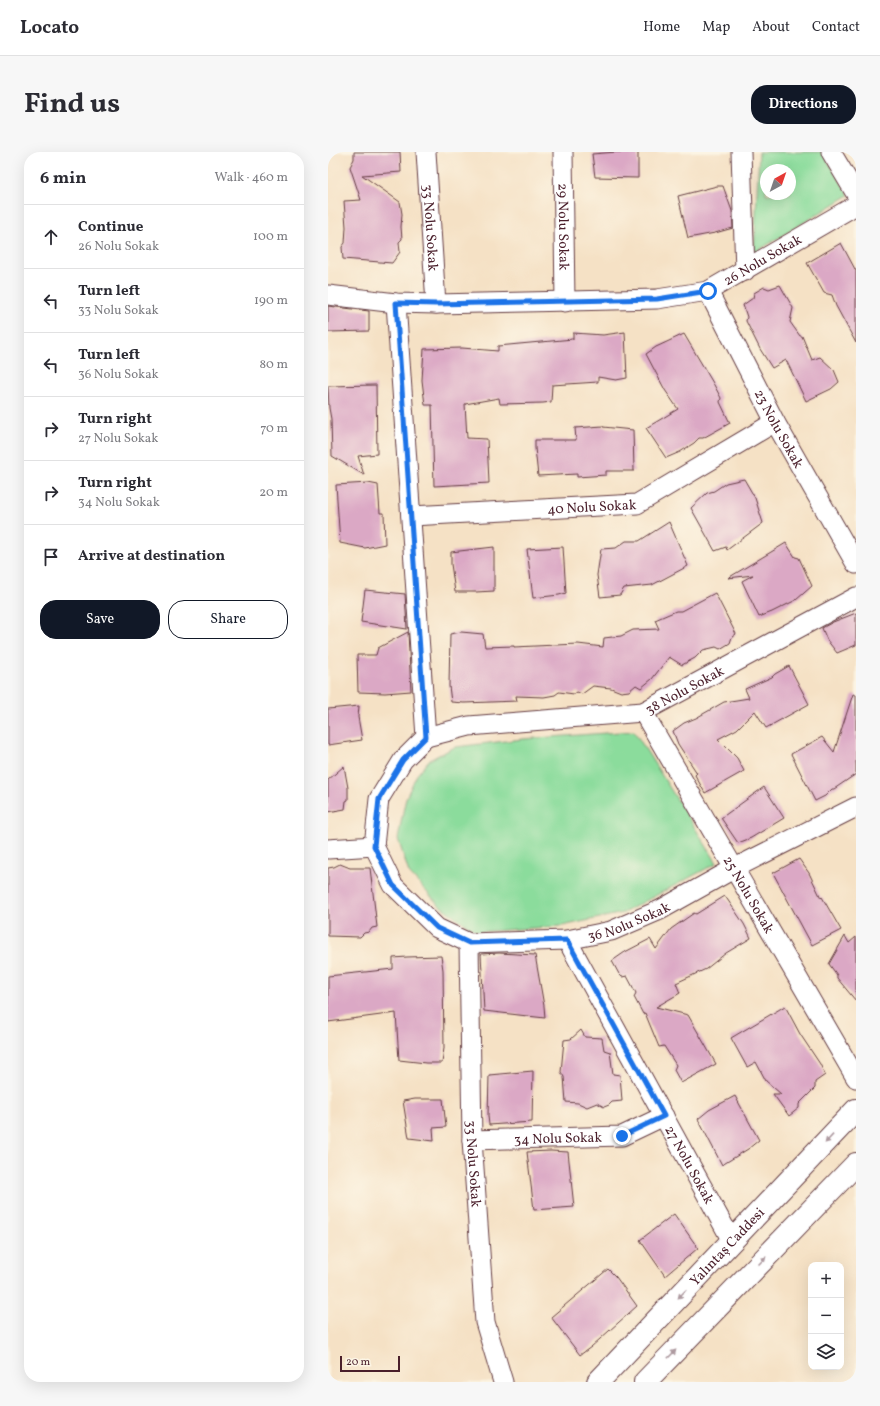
<!DOCTYPE html>
<html lang="en">
<head>
<meta charset="utf-8">
<style>
  body { margin:0; font-family:Vollkorn,serif; background:#f7f7f7; color:#2b2b33 }
  .controls { position:absolute; right:12px; bottom:12px; display:grid; overflow:hidden; border-radius:8px; box-shadow:0 4px 16px #0002 }
  .controls button { width:36px; height:36px; display:grid; place-items:center; padding:0; border:0; border-bottom:1px solid #e1e1e2; background:#fff; color:#2b2b33; font:20px sans-serif }
  .compass { position:absolute; left:432px; top:12px; width:36px; height:36px; border-radius:50%; background:#fff; box-shadow:0 4px 16px #0002; rotate:40deg }
  .scale { position:absolute; left:12px; bottom:10px; width:60px; box-sizing:border-box; padding-left:4px; border:2px solid #4a1f2b; border-top:0; font-size:11px; line-height:14px; white-space:nowrap; color:#4a1f2b; -webkit-text-stroke:3px #fcf5e5; paint-order:stroke }
  .stop { position:absolute; width:12px; height:12px; margin:-9px; border:3px solid #1a73e8; border-radius:50%; background:#fff }
  .stop.end { background:#1a73e8; border-color:#fff; box-shadow:0 1px 4px #0008 }
  .list { margin:0; padding:0; list-style:none }
  h2 { display:flex; justify-content:space-between; align-items:center; height:52px; margin:0; padding:0 16px; font-size:17px }
  h2 small { font-size:13px; font-weight:400; color:#7c7c81 }
  .list li { display:grid; grid-template-columns:26px 1fr auto; gap:12px; align-items:center; box-sizing:border-box; height:64px; padding:0 16px; border-top:1px solid #e1e1e2 }
  .list b { display:block; font-size:15px; white-space:nowrap }
  .list p { margin:0; font-size:13px; white-space:nowrap; color:#7c7c81 }
  .list em { font-size:13px; font-style:normal; color:#7c7c81 }
  .actions { display:flex; gap:8px; padding:12px 16px }
  .actions a { flex:1; padding:9px 0; border:1px solid #111827; border-radius:16px; text-align:center; font-size:14px; color:#111827 }
  .actions .main { background:#111827; color:#fff }
  .icon { flex:none; width:22px; height:22px; fill:none; stroke:currentColor; stroke-width:2; stroke-linecap:round; stroke-linejoin:round }
  .map { position:relative; flex:none; width:528px; height:1230px; overflow:hidden; border-radius:16px }
  header { display:flex; align-items:center; gap:24px; box-sizing:border-box; height:56px; padding:0 20px; background:#fff; border-bottom:1px solid #e1e1e2 }
  header strong { font-size:19px }
  nav { display:flex; gap:22px; margin-inline-start:auto; font-size:14px }
  .intro { display:flex; align-items:center; justify-content:space-between; box-sizing:border-box; height:96px; padding:0 24px }
  h1 { margin:0; font-size:28px }
  .button { padding:10px 18px; border-radius:16px; background:#111827; color:#fff; font-size:14px; font-weight:700 }
  main { display:flex; gap:24px; padding:0 24px }
  aside { flex:1; background:#fff; border-radius:16px; box-shadow:0 4px 16px #0002 }
  .map>svg:first-child { display:block }
</style>
</head>
<body>
<header>
<strong>Locato</strong>
<nav><a>Home</a><a>Map</a><a>About</a><a>Contact</a></nav>
</header>
<div class="intro"><h1>Find us</h1><a class="button">Directions</a></div>
<main>
<aside>
<h2>6 min<small>Walk · 460 m</small></h2>
<ul class="list">
<li><svg class="icon" aria-label="ahead" viewBox="0 0 24 24"><path d="M12 20V5M6 11l6-6 6 6"/></svg><div><b>Continue</b><p>26 Nolu Sokak</p></div><em>100 m</em></li>
<li><svg class="icon" aria-label="left" viewBox="0 0 24 24"><path d="M17 20v-9H6M10 6l-5 5 5 5"/></svg><div><b>Turn left</b><p>33 Nolu Sokak</p></div><em>190 m</em></li>
<li><svg class="icon" aria-label="left" viewBox="0 0 24 24"><path d="M17 20v-9H6M10 6l-5 5 5 5"/></svg><div><b>Turn left</b><p>36 Nolu Sokak</p></div><em>80 m</em></li>
<li><svg class="icon" aria-label="right" viewBox="0 0 24 24"><path d="M7 20v-9h11M14 6l5 5-5 5"/></svg><div><b>Turn right</b><p>27 Nolu Sokak</p></div><em>70 m</em></li>
<li><svg class="icon" aria-label="right" viewBox="0 0 24 24"><path d="M7 20v-9h11M14 6l5 5-5 5"/></svg><div><b>Turn right</b><p>34 Nolu Sokak</p></div><em>20 m</em></li>
<li><svg class="icon" aria-label="arrive" viewBox="0 0 24 24"><path d="M6 21V4h12l-3 4 3 4H6"/></svg><div><b>Arrive at destination</b></div></li>
</ul>
<div class="actions"><a class="main">Save</a><a>Share</a></div>
</aside>
<div class="map">
<svg width="528" height="1230" viewBox="0 0 528 1230">
  <rect width="100%" height="100%" fill="#fcf5e5"/>
  <filter id="ink" filterUnits="userSpaceOnUse"><feTurbulence type="fractalNoise" baseFrequency=".025" numOctaves="2"/><feDisplacementMap in="SourceGraphic" scale="8" xChannelSelector="R" yChannelSelector="G"/><feConvolveMatrix kernelMatrix="1 2 1 2 8 2 1 2 1" color-interpolation-filters="sRGB"/></filter>
  <filter id="wash" filterUnits="userSpaceOnUse"><feTurbulence type="fractalNoise" baseFrequency=".012" numOctaves="4" result="noise"/><feDisplacementMap in="SourceGraphic" scale="16" xChannelSelector="R" yChannelSelector="G"/><feGaussianBlur stdDeviation="0.9" result="paint"/><feColorMatrix in="noise" values="0 0 0 0 0 0 0 0 0 0 0 0 0 0 0 0 0 1.4 0 .05"/><feComposite in="paint" operator="in"/></filter>
  <g filter="url(#wash)">
    <rect width="100%" height="100%" fill="#f5e1c5"/>
    <!-- green -->
    <g fill="#8bdc9c" stroke="#6a7e64" fill-rule="evenodd">
      <path d="M 431,0 L 494,0 L 521,43 L 426,101 ZM 438,18 L 462,18 L 462,42 L 438,42 Z"/>
      <polygon points="306,579 389,711 295,761 234,774 149,780 112,754 81,721 70,687 75,660 78,646 88,624 101,608 127,595 195,587"/>
    </g>
    <g id="blocks">
      <!-- building -->
      <g fill="#dba8c5">
        <polygon points="26,0 72,0 73,20 34,23 72,50 74,62 73,75 74,87 71,90 72,100 64,111 15,107 14,95 17,91 18,75 16,49 33,48 22,15 26,7"/>
        <polygon points="289,0 310,0 310,26 267,25 264,2"/>
        <polygon points="389,34 395,34 404,59 405,76 387,81 360,86 350,44"/>
        <polygon points="513,91 528,119 528,191 508,154 504,143 496,141 479,111"/>
        <polygon points="452,133 465,156 462,170 472,184 474,184 484,208 492,205 506,218 511,230 503,237 478,249 458,208 444,216 432,197 418,169 419,165 415,153 425,146 426,141 436,135 441,137"/>
        <polygon points="0,154 41,159 41,179 0,180"/>
        <polygon points="297,180 299,226 288,228 270,225 270,230 224,233 223,250 215,251 172,252 171,246 137,252 139,286 159,287 161,331 106,334 104,253 97,253 94,228 96,197 134,196 170,199 170,194 245,187 245,181 275,183"/>
        <polygon points="356,182 385,231 393,246 392,250 402,271 375,286 371,286 366,291 352,300 338,306 318,276 350,257 337,238 318,202 328,195"/>
        <polygon points="48,233 49,302 30,304 36,323 4,304 3,267 1,256 0,234"/>
        <polygon points="275,274 275,275 305,278 306,319 278,319 278,323 249,325 249,322 210,324 207,296 207,288 248,288 247,276"/>
        <polygon points="416,327 427,346 435,371 399,398 398,395 387,399 363,356 379,341 386,339 398,331"/>
        <polygon points="40,331 50,333 52,361 56,361 57,392 37,396 12,391 8,333"/>
        <polygon points="341,370 360,414 324,433 296,436 292,443 272,445 269,423 273,397 288,396 298,389 311,389"/>
        <polygon points="458,391 467,405 471,406 484,434 468,448 444,460 431,465 414,429 425,423 400,426"/>
        <polygon points="166,395 166,439 148,440 127,440 123,412 123,400"/>
        <polygon points="235,395 238,441 231,443 205,446 199,397"/>
        <polygon points="37,438 77,442 79,477 33,470"/>
        <polygon points="387,441 408,482 404,485 402,491 392,497 388,495 375,498 367,506 354,513 341,505 324,527 313,536 308,533 301,539 293,540 283,536 265,534 254,542 249,540 246,542 231,540 227,543 216,545 188,544 189,549 136,551 123,550 121,534 122,482 133,480 155,482 157,495 186,494 186,495 250,492 275,495 276,486 293,484 305,478 331,477 327,468 348,459 353,459"/>
        <polygon points="528,461 528,493 509,501 499,488 494,476 505,470"/>
        <polygon points="80,480 83,539 57,541 30,540 29,503 48,503 50,496"/>
        <polygon points="461,514 481,552 438,576 427,559 409,577 390,587 409,606 416,619 377,641 367,623 369,621 350,592 345,579 356,571 368,566 396,550 421,546 417,537 444,525 447,522"/>
        <polygon points="525,542 528,543 528,622 506,637 504,637 497,644 487,649 463,602 494,585 506,600"/>
        <polygon points="31,554 30,565 34,588 0,593 0,557"/>
        <polygon points="16,614 20,636 20,648 18,649 17,657 0,660 0,628"/>
        <polygon points="436,635 456,666 423,686 410,691 393,666"/>
        <polygon points="471,707 481,721 493,746 494,745 513,778 484,793 445,721"/>
        <polygon points="12,712 22,716 42,716 49,775 44,776 41,780 36,781 32,785 0,784 0,716 6,715"/>
        <polygon points="397,744 416,772 423,786 398,801 378,817 348,831 352,841 328,855 360,863 388,912 353,931 346,918 348,913 336,894 331,895 317,861 315,862 306,845 308,841 299,824 294,825 291,822 284,809 297,800 322,787 328,797 343,777 366,761 368,762"/>
        <polygon points="517,784 521,791 528,785 528,849 509,826 509,823 501,812"/>
        <polygon points="171,801 207,803 216,854 217,866 156,859 153,802"/>
        <polygon points="113,804 115,818 116,896 114,911 98,911 71,908 68,861 0,870 0,824 65,817 65,806 79,805"/>
        <polygon points="457,854 472,882 492,912 497,923 487,930 487,936 471,952 471,956 461,964 445,942 453,942 438,929 428,910 419,915 403,886"/>
        <polygon points="253,878 257,885 274,886 276,898 282,900 285,922 292,923 294,949 284,950 281,953 276,955 269,951 259,955 250,951 238,950 236,925 233,920 236,888 243,887"/>
        <polygon points="205,919 204,970 161,973 160,964 161,923"/>
        <polygon points="407,944 431,988 420,997 394,1013 370,967 381,958"/>
        <polygon points="87,947 115,947 118,975 105,976 106,989 81,986 75,949"/>
        <polygon points="223,999 240,1000 246,1055 206,1058 199,1000"/>
        <polygon points="346,1062 370,1096 337,1124 312,1088"/>
        <polygon points="280,1117 288,1125 309,1154 263,1195 252,1203 223,1165"/>
      </g>
    </g>
  </g>
  <g filter="url(#ink)">
    <use href="#blocks" fill-opacity="0" stroke="#643c42" stroke-width="1"/>
    <g fill="none" stroke-linecap="round" stroke-linejoin="round">
      <!-- minor casing -->
      <g stroke="#643c42" stroke-width="21">
        <g id="minor">
          <path id="s1" d="M 98,0 L 108,152"/>
          <path id="s2" d="M 235,0 L 237,150"/>
          <polyline points="413,0 417,119"/>
          <polyline points="503,0 528,42"/>
          <path id="s3" d="M 380,139 L 447,270 L 528,412"/>
          <path id="s4" d="M 0,143 L 68,151 L 108,152 L 329,147 L 380,139 L 528,53"/>
          <path id="s5" d="M 83,364 L 309,352 L 447,270"/>
          <path id="s6" d="M 315,560 L 528,926"/>
          <path id="s7" d="M 98,585 L 141,574 L 315,560 L 528,445"/>
          <polyline points="46,694 51,647 75,608 98,585 68,151"/>
          <path id="s8" d="M 46,694 L 65,733 L 109,776 L 141,791 L 239,788 L 283,779 L 332,758 L 407,716 L 528,655"/>
          <polyline points="0,697 46,694"/>
          <path id="s9" d="M 239,788 L 404,1089"/>
          <path id="s10" d="M 141,791 L 144,988 L 157,1170 L 175,1230"/>
          <path id="s11" d="M 144,988 L 294,984 L 336,964"/>
        </g>
      </g>
      <!-- secondary casing -->
      <g stroke="#643c42" stroke-width="24">
        <g id="secondary">
          <path id="s12" d="M 270,1230 L 528,958"/>
          <polyline points="317,1230 528,1012"/>
        </g>
      </g>
      <!-- minor -->
      <use href="#minor" stroke="#fff" stroke-width="19"/>
      <!-- secondary -->
      <use href="#secondary" stroke="#fff" stroke-width="22"/>
    </g>
    <!-- one-way arrows -->
    <defs><path id="oneway-solid" d="M-6-.8H1V-3.2L6.5 0L1 3.2V.8H-6Z"/></defs>
    <g fill="#ae9aa0">
      <use href="#oneway-solid" transform="translate(501 987) rotate(133)"/>
      <use href="#oneway-solid" transform="translate(434 1109) rotate(-46)"/>
      <use href="#oneway-solid" transform="translate(354 1142) rotate(134)"/>
      <use href="#oneway-solid" transform="translate(344 1202) rotate(-46)"/>
    </g>
  </g>
  <g fill="none" stroke-linecap="round" stroke-linejoin="round" filter="url(#ink)">
    <!-- route -->
    <polyline stroke="#1a73e8" stroke-width="5" points="294,984 336,964 239,788 141,791 109,776 65,733 46,694 51,647 75,608 98,585 68,151 108,152 329,147 380,139"/>
  </g>
  <g text-anchor="middle" stroke-width="3" stroke-linejoin="round" paint-order="stroke">
    <!-- street labels -->
    <g font-size="14" fill="#4a1f2b" stroke="#fcf5e5">
      <text dy="5" stroke="none"><textPath href="#s2" startOffset="75">29 Nolu Sokak</textPath></text>
      <text dy="5" stroke="none"><textPath href="#s1" startOffset="76">33 Nolu Sokak</textPath></text>
      <text dy="5" stroke="none"><textPath href="#s4" startOffset="444">26 Nolu Sokak</textPath></text>
      <text dy="5" stroke="none"><textPath href="#s3" startOffset="155">23 Nolu Sokak</textPath></text>
      <text dy="5" stroke="none"><textPath href="#s5" startOffset="181">40 Nolu Sokak</textPath></text>
      <text dy="5" stroke="none"><textPath href="#s7" startOffset="266">38 Nolu Sokak</textPath></text>
      <text dy="5" stroke="none"><textPath href="#s6" startOffset="211">25 Nolu Sokak</textPath></text>
      <text dy="5" stroke="none"><textPath href="#s8" startOffset="303">36 Nolu Sokak</textPath></text>
      <text dy="5" stroke="none"><textPath href="#s11" startOffset="86">34 Nolu Sokak</textPath></text>
      <text dy="5" stroke="none"><textPath href="#s10" startOffset="221">33 Nolu Sokak</textPath></text>
      <text dy="5" stroke="none"><textPath href="#s9" startOffset="256">27 Nolu Sokak</textPath></text>
      <text dy="5" stroke="none"><textPath href="#s12" startOffset="187">Yalıntaş Caddesi</textPath></text>
    </g>
  </g>
</svg>
<div class="controls">
<button>+</button>
<button>−</button>
<button><svg class="icon" aria-label="layers" viewBox="0 0 24 24"><path d="M12 4l9 5-9 5-9-5zM3 14l9 5 9-5"/></svg></button>
</div>
<svg class="compass" viewBox="-18 -18 36 36"><path d="M0-13l5 13h-10z" fill="#e53935"/><path d="M0 13l5-13h-10z" fill="#7c7c81"/></svg>
<div class="scale">20 m</div>
<div class="stop" style="left:380px;top:139px"></div>
<div class="stop end" style="left:294px;top:984px"></div>
</div>
</main>
</body>
</html>
